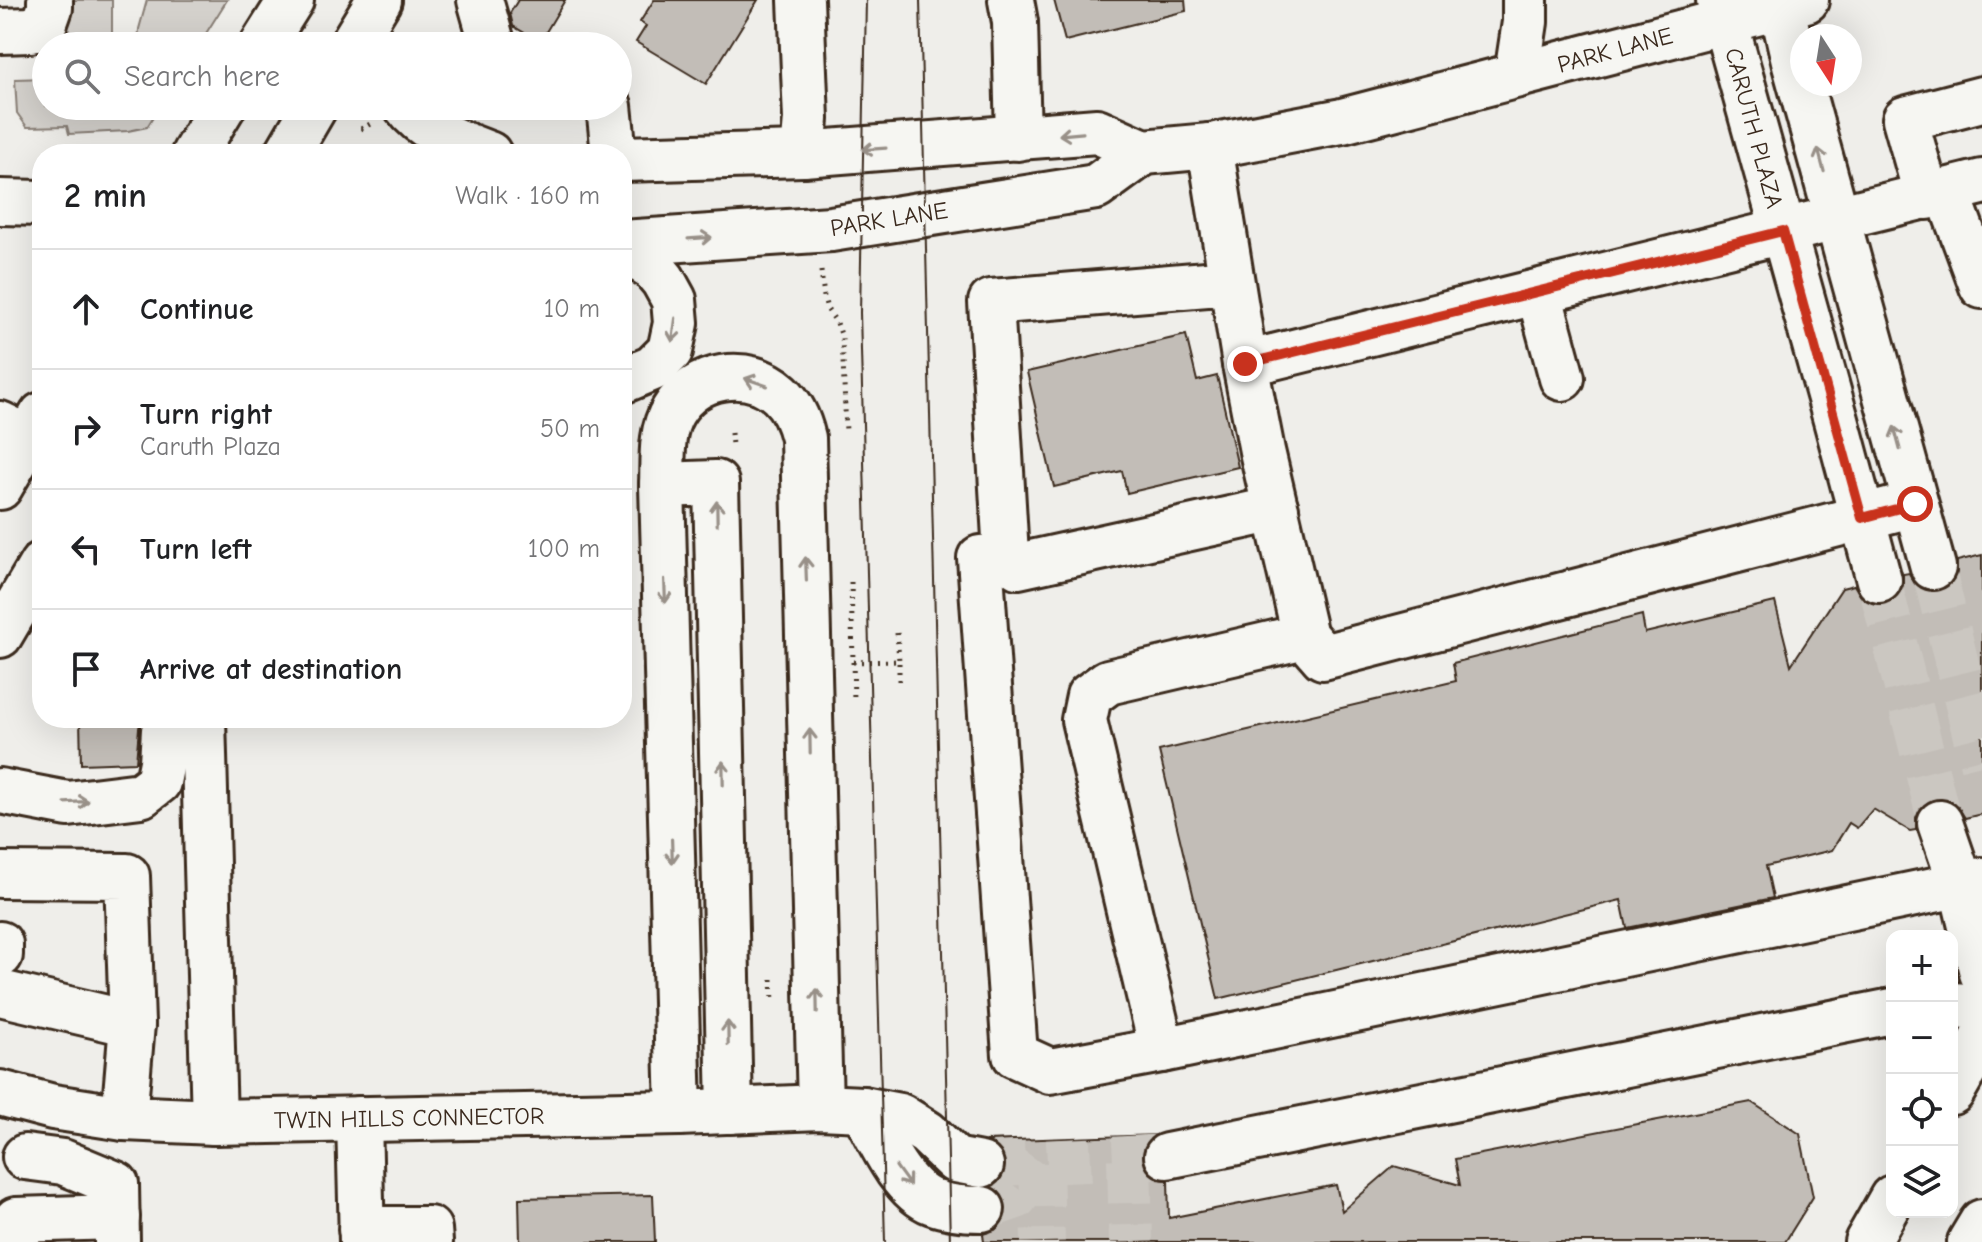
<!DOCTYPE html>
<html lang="en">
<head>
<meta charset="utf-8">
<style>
  body { margin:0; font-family:"Comic Neue",sans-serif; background:#f6f6f6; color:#202124 }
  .controls { position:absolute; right:24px; bottom:24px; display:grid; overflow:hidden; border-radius:16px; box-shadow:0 8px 32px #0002 }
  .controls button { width:72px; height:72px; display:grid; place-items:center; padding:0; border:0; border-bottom:2px solid #e0e0e0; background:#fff; color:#202124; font:40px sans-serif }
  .compass { position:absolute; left:1790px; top:24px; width:72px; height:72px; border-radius:50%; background:#fff; box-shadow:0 8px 32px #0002; rotate:168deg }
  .stop { position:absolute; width:24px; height:24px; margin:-18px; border:6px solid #c8321e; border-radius:50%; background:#fff }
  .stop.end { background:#c8321e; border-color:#fff; box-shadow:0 2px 8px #0008 }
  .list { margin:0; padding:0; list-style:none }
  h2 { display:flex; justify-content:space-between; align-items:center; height:104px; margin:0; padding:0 32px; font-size:34px }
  h2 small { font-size:26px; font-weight:400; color:#757577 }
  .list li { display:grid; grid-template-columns:52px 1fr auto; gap:24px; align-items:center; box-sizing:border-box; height:120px; padding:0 32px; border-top:2px solid #e0e0e0 }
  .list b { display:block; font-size:30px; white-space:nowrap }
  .list p { margin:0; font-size:26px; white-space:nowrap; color:#757577 }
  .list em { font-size:26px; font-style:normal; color:#757577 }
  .icon { flex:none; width:44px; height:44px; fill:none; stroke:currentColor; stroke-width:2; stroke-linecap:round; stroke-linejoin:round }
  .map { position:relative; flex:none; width:1982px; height:1242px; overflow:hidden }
  .search { position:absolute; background:#fff; box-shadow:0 8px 32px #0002; left:32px; top:32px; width:600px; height:88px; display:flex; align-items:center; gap:20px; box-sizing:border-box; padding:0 28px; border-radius:44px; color:#757577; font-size:30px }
  .panel { position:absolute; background:#fff; box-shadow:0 8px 32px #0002; left:32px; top:144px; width:600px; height:584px; border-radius:32px }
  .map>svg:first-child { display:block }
</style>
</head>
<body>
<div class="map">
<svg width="1982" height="1242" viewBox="0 0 1982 1242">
  <rect width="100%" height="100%" fill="#efeeea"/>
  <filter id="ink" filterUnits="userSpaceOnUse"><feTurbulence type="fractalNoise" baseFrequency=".0125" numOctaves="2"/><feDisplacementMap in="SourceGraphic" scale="16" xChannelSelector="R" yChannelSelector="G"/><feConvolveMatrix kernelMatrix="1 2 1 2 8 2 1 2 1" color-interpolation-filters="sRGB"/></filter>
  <g filter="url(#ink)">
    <!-- green -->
    <g fill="#d4d1cc" stroke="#887e75" stroke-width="2">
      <polygon points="67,0 112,0 112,46 69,46"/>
      <polygon points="147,0 227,0 198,46 138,46 139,29"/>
      <polygon points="46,78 46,106 111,106 122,108 124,106 160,106 147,127 128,131 69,134 67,126 27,127 17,113 15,79"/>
    </g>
    <!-- building -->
    <g fill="#c2bdb7" stroke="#3b2a1e" stroke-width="2">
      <polygon points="518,0 565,0 540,42 513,26 510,13"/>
      <polygon points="654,0 758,0 706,84 636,42 646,26 640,22"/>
      <polygon points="1054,0 1185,0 1186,11 1065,41"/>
      <polygon points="1186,335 1197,381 1217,376 1238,467 1127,493 1122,471 1054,487 1027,372"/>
      <polygon points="1982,555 1982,814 1965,818 1956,804 1946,799 1933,799 1921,807 1916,817 1916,830 1910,831 1873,809 1857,828 1849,823 1832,850 1766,866 1773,898 1627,928 1621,900 1218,999 1159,751 1456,681 1453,663 1642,615 1645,633 1775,602 1791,665 1842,588 1854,585 1862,598 1872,604 1885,604 1897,597 1903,586 1903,574 1909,573 1915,584 1926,591 1939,591 1951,584 1957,574 1957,561"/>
      <polygon points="80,718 142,718 139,728 136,762 81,764"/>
      <polygon points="1751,1102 1800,1134 1813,1197 1785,1242 984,1242 983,1234 995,1230 1003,1222 1007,1210 1003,1196 992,1187 1000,1181 1005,1170 1005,1158 998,1147 988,1141 1154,1135 1150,1138 1144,1147 1142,1160 1149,1173 1158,1179 1168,1180 1169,1218 1336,1185 1342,1211 1394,1166 1460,1185 1455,1159"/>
      <polygon points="653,1195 655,1242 520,1242 519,1198"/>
    </g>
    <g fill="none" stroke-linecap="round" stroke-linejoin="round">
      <!-- minor-tunnel -->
      <g stroke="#cbc7c1" stroke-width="44" stroke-dasharray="44 22" stroke-linecap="butt">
        <polyline points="1933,567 1982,765"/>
        <polyline points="1879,580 1940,823"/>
        <polyline points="1129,1159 1131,1242"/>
        <polyline points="1041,1163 1043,1242"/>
        <polyline points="981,1165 1167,1156"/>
        <polyline points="982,1209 1016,1197 1041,1163"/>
      </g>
      <!-- minor casing -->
      <g stroke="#3b2a1e" stroke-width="50">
        <g id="minor">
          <polyline points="480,0 493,46"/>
          <polyline points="801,0 806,119 803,154"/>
          <polyline points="1011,0 1015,22 1018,138"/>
          <polyline points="1719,0 1836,420 1879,580"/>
          <polyline points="1780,0 1795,65 1933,567"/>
          <polyline points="0,31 30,30 44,25 50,8 50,0"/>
          <polyline points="1517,75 1525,22 1525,0"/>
          <polyline points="609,106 614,154"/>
          <polyline points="1210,146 1245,364 1982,182"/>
          <polyline points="1947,191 1982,286"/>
          <polyline points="1927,197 1905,119 1982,99"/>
          <polyline points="622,248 652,267 663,280 674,300 676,323 670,351 653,368 622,381"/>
          <polyline points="1231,282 991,302 1006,555 1018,566 1276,509"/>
          <polyline points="1539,293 1562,378"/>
          <polyline points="1245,364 1262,451 1305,636 1323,657 1915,504"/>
          <polyline points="0,424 29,438"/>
          <polyline points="662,485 716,483 730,1111"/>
          <polyline points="1006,555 980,558 1015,1055 1050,1071 1162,1050"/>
          <polyline points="1305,636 1108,682 1089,696 1084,720 1162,1050 1982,880"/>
          <polyline points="203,718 214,1122"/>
          <polyline points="0,791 68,804 141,795 158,782 162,762 164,730"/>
          <polyline points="1940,823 1961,884 1982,973"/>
          <polyline points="0,875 127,876 132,1024 124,1118"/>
          <polyline points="0,944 0,955"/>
          <polyline points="0,993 132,1024"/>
          <polyline points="1952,1005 1982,1007"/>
          <polyline points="1952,1092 1982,1039"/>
          <polyline points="0,1093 53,1107 124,1118 214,1122 679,1113 820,1107 863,1109 900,1116 927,1133 955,1160 981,1165"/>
          <path d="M 863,1109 C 879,1138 901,1190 933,1202 C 949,1208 965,1209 982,1209"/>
          <path d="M 679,1113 L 662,485 C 663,461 660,432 673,411 C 695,374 748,365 780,394 C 793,406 799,421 803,438 L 820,1107"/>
          <polyline points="359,1119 362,1242"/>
          <polyline points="1167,1156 1892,1011"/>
          <polyline points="25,1157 63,1162 116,1184 117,1242"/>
          <polyline points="361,1229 429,1229 430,1242"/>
          <polyline points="17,1242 16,1220 117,1217"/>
          <polyline points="1867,1242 1892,1198"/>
          <polyline points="1970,1242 1982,1222"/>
        </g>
      </g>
      <!-- major casing -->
      <g stroke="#3b2a1e" stroke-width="50">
        <g id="major">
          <polyline points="262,46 291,0"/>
          <polyline points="351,46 379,0"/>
          <path d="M 406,106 C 425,132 460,143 489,154"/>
          <polyline points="194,154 223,106"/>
          <polyline points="287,154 315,106"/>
          <polyline points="622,159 803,154 1097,131 1144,152 1210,146 1342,121 1806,0"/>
          <polyline points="0,202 42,203"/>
          <polyline points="622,243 831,229 1096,187 1144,152"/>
          <polyline points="0,487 42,415"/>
          <polyline points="0,635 42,564"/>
        </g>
      </g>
      <!-- path -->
      <g stroke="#3b2a1e" stroke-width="5" stroke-dasharray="2 6" stroke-linecap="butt">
        <polyline points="361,129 372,123"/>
        <polyline points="821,271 824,297 827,309 837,323 842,337 846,432"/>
        <polyline points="731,433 732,445"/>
        <polyline points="851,582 854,700"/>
        <polyline points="897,633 899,661"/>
        <polyline points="853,662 899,661 899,687"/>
        <polyline points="772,979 773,1002"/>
      </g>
      <!-- minor -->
      <use href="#minor" stroke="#f6f6f2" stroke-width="44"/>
      <!-- major -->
      <use href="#major" stroke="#f6f6f2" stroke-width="44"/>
      <!-- tram -->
      <g stroke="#3b2a1e" stroke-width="2">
        <polyline points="866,0 860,313 885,1242"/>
        <polyline points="920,0 950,1242"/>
      </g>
    </g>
    <!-- one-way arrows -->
    <defs><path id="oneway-shaft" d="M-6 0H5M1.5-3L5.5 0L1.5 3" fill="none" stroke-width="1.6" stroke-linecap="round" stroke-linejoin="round" transform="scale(2)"/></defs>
    <g stroke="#989088">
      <use href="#oneway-shaft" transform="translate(1071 134) rotate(175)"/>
      <use href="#oneway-shaft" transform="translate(874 149) rotate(176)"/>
      <use href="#oneway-shaft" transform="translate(1821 160) rotate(-105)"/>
      <use href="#oneway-shaft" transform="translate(700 238) rotate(-4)"/>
      <use href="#oneway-shaft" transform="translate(674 330) rotate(98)"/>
      <use href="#oneway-shaft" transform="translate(756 382) rotate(-161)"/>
      <use href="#oneway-shaft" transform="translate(1897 438) rotate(-105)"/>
      <use href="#oneway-shaft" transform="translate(717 513) rotate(-91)"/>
      <use href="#oneway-shaft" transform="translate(806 569) rotate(-92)"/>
      <use href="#oneway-shaft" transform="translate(665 591) rotate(88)"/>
      <use href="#oneway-shaft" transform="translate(810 741) rotate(-91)"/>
      <use href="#oneway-shaft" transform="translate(723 773) rotate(-91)"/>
      <use href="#oneway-shaft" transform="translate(77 802) rotate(-4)"/>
      <use href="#oneway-shaft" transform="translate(672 851) rotate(88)"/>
      <use href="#oneway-shaft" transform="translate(817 1001) rotate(-91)"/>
      <use href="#oneway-shaft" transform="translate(728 1033) rotate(-91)"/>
      <use href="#oneway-shaft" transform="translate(903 1176) rotate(54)"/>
    </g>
  </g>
  <g fill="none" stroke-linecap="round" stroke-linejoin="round" filter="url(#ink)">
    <!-- route -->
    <polyline stroke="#c8321e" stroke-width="10" points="1245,364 1783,231 1862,518 1915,504"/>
  </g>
  <g text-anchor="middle" stroke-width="7" stroke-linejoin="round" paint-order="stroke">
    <!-- street labels -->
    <g font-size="24" fill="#3b2a1e" stroke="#f6f6f2">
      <text transform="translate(1615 50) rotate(-15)" y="8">PARK LANE</text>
      <text transform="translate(1754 128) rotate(75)" y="8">CARUTH PLAZA</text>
      <text transform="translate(889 219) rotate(-9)" y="8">PARK LANE</text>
      <text transform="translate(409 1118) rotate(-1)" y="8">TWIN HILLS CONNECTOR</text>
    </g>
  </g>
</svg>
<div class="controls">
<button>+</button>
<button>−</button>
<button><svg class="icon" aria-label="locate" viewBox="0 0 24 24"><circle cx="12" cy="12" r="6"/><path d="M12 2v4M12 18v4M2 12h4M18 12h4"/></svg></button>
<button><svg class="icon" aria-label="layers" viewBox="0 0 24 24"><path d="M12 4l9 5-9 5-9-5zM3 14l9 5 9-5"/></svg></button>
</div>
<svg class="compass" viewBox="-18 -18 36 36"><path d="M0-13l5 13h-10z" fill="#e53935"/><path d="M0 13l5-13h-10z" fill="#757577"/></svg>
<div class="stop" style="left:1915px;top:504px"></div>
<div class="stop end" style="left:1245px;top:364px"></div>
<div class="search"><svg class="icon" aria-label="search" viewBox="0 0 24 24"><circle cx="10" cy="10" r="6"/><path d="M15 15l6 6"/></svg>Search here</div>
<section class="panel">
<h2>2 min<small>Walk · 160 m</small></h2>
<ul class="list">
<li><svg class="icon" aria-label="ahead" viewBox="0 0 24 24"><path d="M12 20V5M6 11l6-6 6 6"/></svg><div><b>Continue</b></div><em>10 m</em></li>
<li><svg class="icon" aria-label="right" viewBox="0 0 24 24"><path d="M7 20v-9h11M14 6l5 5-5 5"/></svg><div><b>Turn right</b><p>Caruth Plaza</p></div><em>50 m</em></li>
<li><svg class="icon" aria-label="left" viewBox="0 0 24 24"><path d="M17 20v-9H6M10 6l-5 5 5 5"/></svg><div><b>Turn left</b></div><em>100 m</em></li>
<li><svg class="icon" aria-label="arrive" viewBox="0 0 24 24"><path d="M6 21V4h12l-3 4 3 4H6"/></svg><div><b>Arrive at destination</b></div></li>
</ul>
</section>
</div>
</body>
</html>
